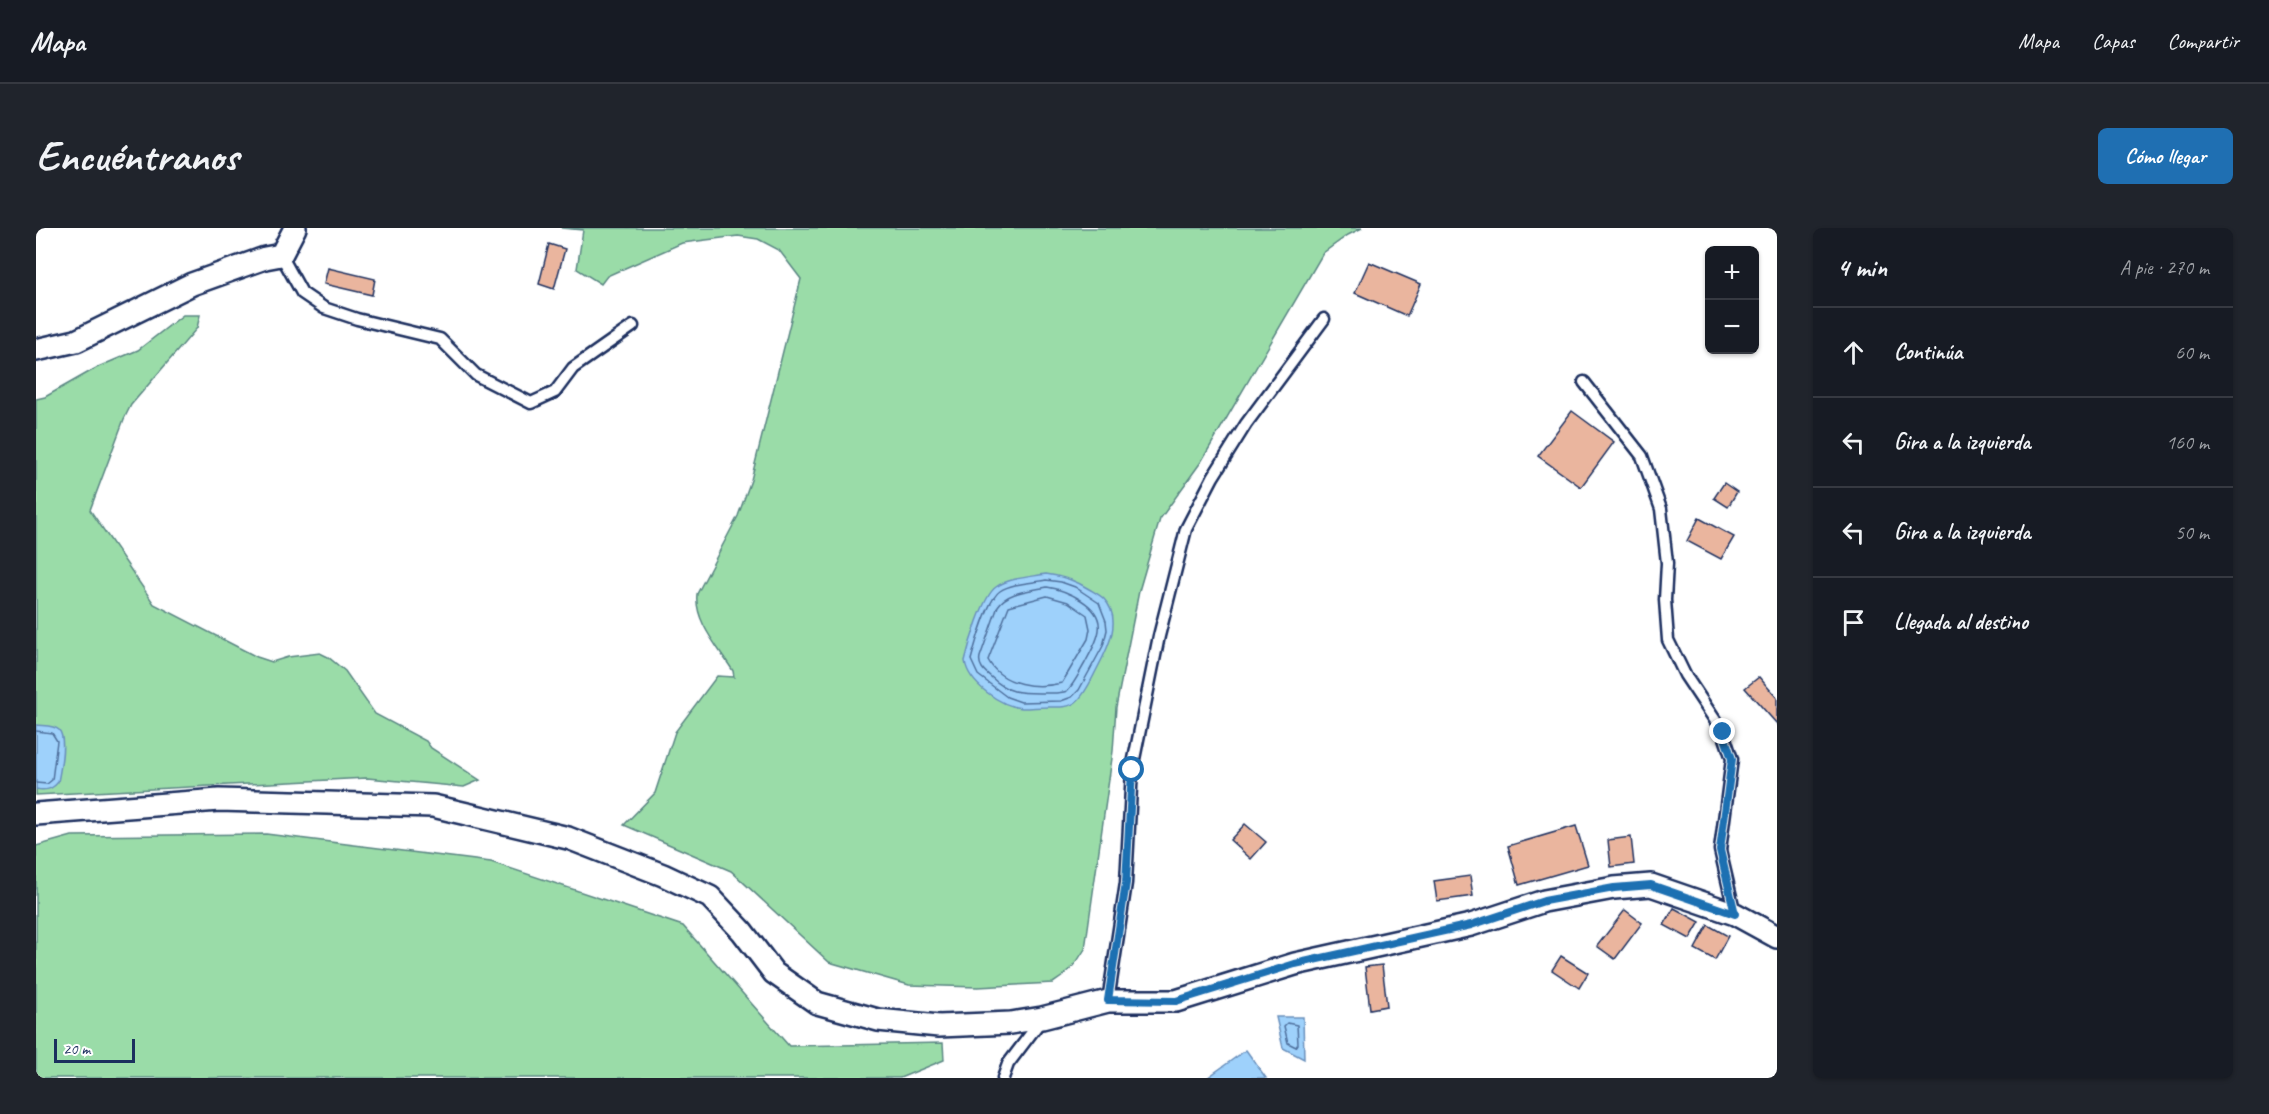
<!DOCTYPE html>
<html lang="es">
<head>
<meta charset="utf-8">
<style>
  body { margin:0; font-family:Caveat,sans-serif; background:#20242c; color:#f1f3f6 }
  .controls { position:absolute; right:18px; top:18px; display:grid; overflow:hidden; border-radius:9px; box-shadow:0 2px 4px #0004 }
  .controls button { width:54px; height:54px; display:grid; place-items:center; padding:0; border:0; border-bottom:2px solid #363941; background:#171b24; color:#f1f3f6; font:30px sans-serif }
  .scale { position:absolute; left:18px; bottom:15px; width:81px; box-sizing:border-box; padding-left:6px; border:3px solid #1b2f5e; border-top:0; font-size:16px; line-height:21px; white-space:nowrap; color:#1b2f5e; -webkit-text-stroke:4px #fff; paint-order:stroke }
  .stop { position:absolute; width:18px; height:18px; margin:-14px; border:4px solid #1f6fb2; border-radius:50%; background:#fff }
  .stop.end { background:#1f6fb2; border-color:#fff; box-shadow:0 2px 6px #0008 }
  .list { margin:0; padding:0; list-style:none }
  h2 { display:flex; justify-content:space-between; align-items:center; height:78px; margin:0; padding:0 24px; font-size:26px }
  h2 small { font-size:20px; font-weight:400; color:#9ea1a6 }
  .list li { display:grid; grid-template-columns:39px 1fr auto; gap:18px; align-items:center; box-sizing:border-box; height:90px; padding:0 24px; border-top:2px solid #363941 }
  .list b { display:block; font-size:22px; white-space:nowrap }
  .list em { font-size:20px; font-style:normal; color:#9ea1a6 }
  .icon { flex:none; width:33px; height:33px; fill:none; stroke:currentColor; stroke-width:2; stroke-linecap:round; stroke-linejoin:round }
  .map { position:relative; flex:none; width:1741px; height:850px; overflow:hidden; border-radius:9px }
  header { display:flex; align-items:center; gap:36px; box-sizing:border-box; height:84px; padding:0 30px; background:#171b24; border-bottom:2px solid #363941 }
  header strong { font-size:28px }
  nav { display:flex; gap:33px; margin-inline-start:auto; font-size:21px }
  .intro { display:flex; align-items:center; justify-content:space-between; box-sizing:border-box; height:144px; padding:0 36px }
  h1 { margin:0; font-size:42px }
  .button { padding:15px 27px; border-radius:9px; background:#1f6fb2; color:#fff; font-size:21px; font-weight:700 }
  main { display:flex; gap:36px; padding:0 36px }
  aside { flex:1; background:#171b24; border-radius:9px; box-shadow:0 2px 4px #0004 }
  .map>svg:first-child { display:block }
</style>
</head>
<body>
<header>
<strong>Mapa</strong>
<nav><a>Mapa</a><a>Capas</a><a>Compartir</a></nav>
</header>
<div class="intro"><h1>Encuéntranos</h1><a class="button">Cómo llegar</a></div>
<main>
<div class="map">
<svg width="1741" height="850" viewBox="0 0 1741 850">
  <rect width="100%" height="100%" fill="#fff"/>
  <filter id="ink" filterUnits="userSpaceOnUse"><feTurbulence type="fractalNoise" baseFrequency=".0167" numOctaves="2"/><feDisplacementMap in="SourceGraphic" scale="12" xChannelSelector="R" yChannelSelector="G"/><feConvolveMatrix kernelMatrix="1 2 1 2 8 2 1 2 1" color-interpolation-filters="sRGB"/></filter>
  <g filter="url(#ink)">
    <!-- green -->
    <g fill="#9adca8" stroke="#5a8683" stroke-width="1.5">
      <path d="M 525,0 L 1326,0 L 1312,7 L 1287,25 L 1165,234 L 1124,291 L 1103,363 L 1080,479 L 1077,523 L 1049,721 C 1041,735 1031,747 1017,755 L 942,759 L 873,757 L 793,734 L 695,643 L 588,597 L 619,565 L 639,504 L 681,448 L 698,449 L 697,443 C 683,420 658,394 661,366 L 702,288 L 715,252 L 765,51 L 743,22 L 722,11 L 702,8 L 646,15 L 580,44 L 571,48 L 565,56 L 541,41 L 547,2 Z"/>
      <polygon points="147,87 164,87 161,100 95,177 88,191 54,282 118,376 221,429 236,434 252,429 284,425 292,429 309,443 339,486 390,513 395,520 444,552 428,559 331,550 0,567 0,171 9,169 62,139 102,122"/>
      <polygon points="230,606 455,634 647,698 753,818 907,815 908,832 864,850 0,850 0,618 36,608"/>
    </g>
    <!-- water -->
    <g fill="#9ed1fb" stroke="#6a90bc" stroke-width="1.5">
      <path d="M 1010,346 C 1026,348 1039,352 1053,361 C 1058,364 1064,367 1068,371 C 1087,391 1072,420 1062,439 C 1056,450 1050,466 1040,474 C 1033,480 1022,479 1013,479 C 1004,479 995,480 986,480 C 964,478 932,455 929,433 C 933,416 947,368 960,359 C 973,350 994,349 1010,346 Z"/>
      <path d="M 0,497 C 7,498 18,497 23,502 C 31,511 24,543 22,554 C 16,562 9,563 0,561 Z"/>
      <polygon points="1240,789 1267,789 1268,831 1247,820"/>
      <polygon points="1210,822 1230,850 1171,850"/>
    </g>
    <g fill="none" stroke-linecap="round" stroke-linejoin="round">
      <!-- shore -->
      <g stroke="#4f709d" stroke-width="1.5">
        <path d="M 1010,352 L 1025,354 L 1039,359 L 1063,375 L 1070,393 L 1071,402 L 1067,418 L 1043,462 L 1036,469 L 1025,473 L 985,474 L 971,469 L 942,447 L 935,432 C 939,417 952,371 964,363 C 976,355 996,355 1010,352 Z"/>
        <path d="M 1011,359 C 1024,361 1034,365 1045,372 C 1075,391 1062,410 1049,435 C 1043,445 1039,455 1031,463 C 1023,466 1016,465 1008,465 C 984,465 973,466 955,449 C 948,443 942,438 944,429 L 962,378 C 972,363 994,363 1011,359 Z"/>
        <path d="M 1011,368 L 1032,374 L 1051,387 L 1054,401 L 1052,411 L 1026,455 C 1001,461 966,458 952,432 L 973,378 Z"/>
        <polyline points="0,503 16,505 21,513 16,552 11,556 0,555"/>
        <polygon points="1251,795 1261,797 1262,816 1260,819 1252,815 1248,798"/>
      </g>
    </g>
    <!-- building -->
    <g fill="#eab59e" stroke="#1b2f5e" stroke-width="1.5">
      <polygon points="513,16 529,21 518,61 503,56"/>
      <polygon points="1333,34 1385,56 1371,88 1319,65"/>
      <polygon points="292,40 339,51 336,67 288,56"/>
      <polygon points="1536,183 1578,214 1545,259 1502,228"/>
      <polygon points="1688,255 1701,264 1692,279 1678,270"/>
      <polygon points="1663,290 1698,309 1685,331 1651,313"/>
      <polygon points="1723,449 1741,470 1741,496 1709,460"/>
      <polygon points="1209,596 1230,614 1215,631 1194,612"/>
      <polygon points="1540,598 1552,637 1483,657 1472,618"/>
      <polygon points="1595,609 1598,636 1575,639 1572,612"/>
      <polygon points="1434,648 1437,668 1401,673 1398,653"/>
      <polygon points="1638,680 1664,694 1654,711 1628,697"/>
      <polygon points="1589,682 1606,695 1579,731 1561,718"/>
      <polygon points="1672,697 1692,708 1679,732 1659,721"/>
      <polygon points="1525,728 1552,745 1543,760 1516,742"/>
      <polygon points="1346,737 1351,778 1334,781 1329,739"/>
    </g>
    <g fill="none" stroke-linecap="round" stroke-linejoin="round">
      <!-- lane casing -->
      <g stroke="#1b2f5e" stroke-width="15">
        <g id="lane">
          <polyline points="245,27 266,65 288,80 321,91 404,111 440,147 495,175 519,164 537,140 597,98"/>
          <polyline points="1548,154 1606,228 1625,281 1631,335 1629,372 1632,412 1649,447 1687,504 1696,531 1684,622 1699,686"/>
          <polyline points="1072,773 1090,655 1096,541 1123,408 1150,301 1177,249 1210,196 1288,91"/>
          <polyline points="967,850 972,836 1006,791"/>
        </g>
      </g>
      <!-- street casing -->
      <g stroke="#1b2f5e" stroke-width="26">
        <g id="street">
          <polyline points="0,122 40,113 156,56 229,30 245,27 259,0"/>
          <polyline points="0,586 183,572 397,578 532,610 627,647 674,669 706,703 738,745 781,775 842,792 903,798 975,795 1006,790 1072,773 1140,773 1259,736 1435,697 1508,673 1578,660 1615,657 1699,686 1741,709"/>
        </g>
      </g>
      <!-- lane -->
      <use href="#lane" stroke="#fff" stroke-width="10"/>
      <!-- street -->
      <use href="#street" stroke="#fff" stroke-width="21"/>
    </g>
  </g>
  <g fill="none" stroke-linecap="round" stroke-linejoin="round" filter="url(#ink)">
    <!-- route -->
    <polyline stroke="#1f6fb2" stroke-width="8" points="1096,542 1090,655 1072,772 1140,773 1259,736 1435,697 1508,673 1578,660 1615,657 1699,686 1684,622 1696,531 1687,504"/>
  </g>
</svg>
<div class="controls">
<button>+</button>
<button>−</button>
</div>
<div class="scale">20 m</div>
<div class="stop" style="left:1096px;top:542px"></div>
<div class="stop end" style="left:1687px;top:504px"></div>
</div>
<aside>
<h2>4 min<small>A pie · 270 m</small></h2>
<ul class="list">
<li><svg class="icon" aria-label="ahead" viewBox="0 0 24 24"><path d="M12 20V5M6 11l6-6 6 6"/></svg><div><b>Continúa</b></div><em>60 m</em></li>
<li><svg class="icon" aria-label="left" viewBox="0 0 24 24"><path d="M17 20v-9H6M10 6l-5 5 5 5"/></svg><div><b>Gira a la izquierda</b></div><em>160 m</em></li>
<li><svg class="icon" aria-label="left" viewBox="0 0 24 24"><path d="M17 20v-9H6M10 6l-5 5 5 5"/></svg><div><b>Gira a la izquierda</b></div><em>50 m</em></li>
<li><svg class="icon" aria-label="arrive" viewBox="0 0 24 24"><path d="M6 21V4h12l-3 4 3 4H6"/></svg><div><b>Llegada al destino</b></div></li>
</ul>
</aside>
</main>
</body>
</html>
